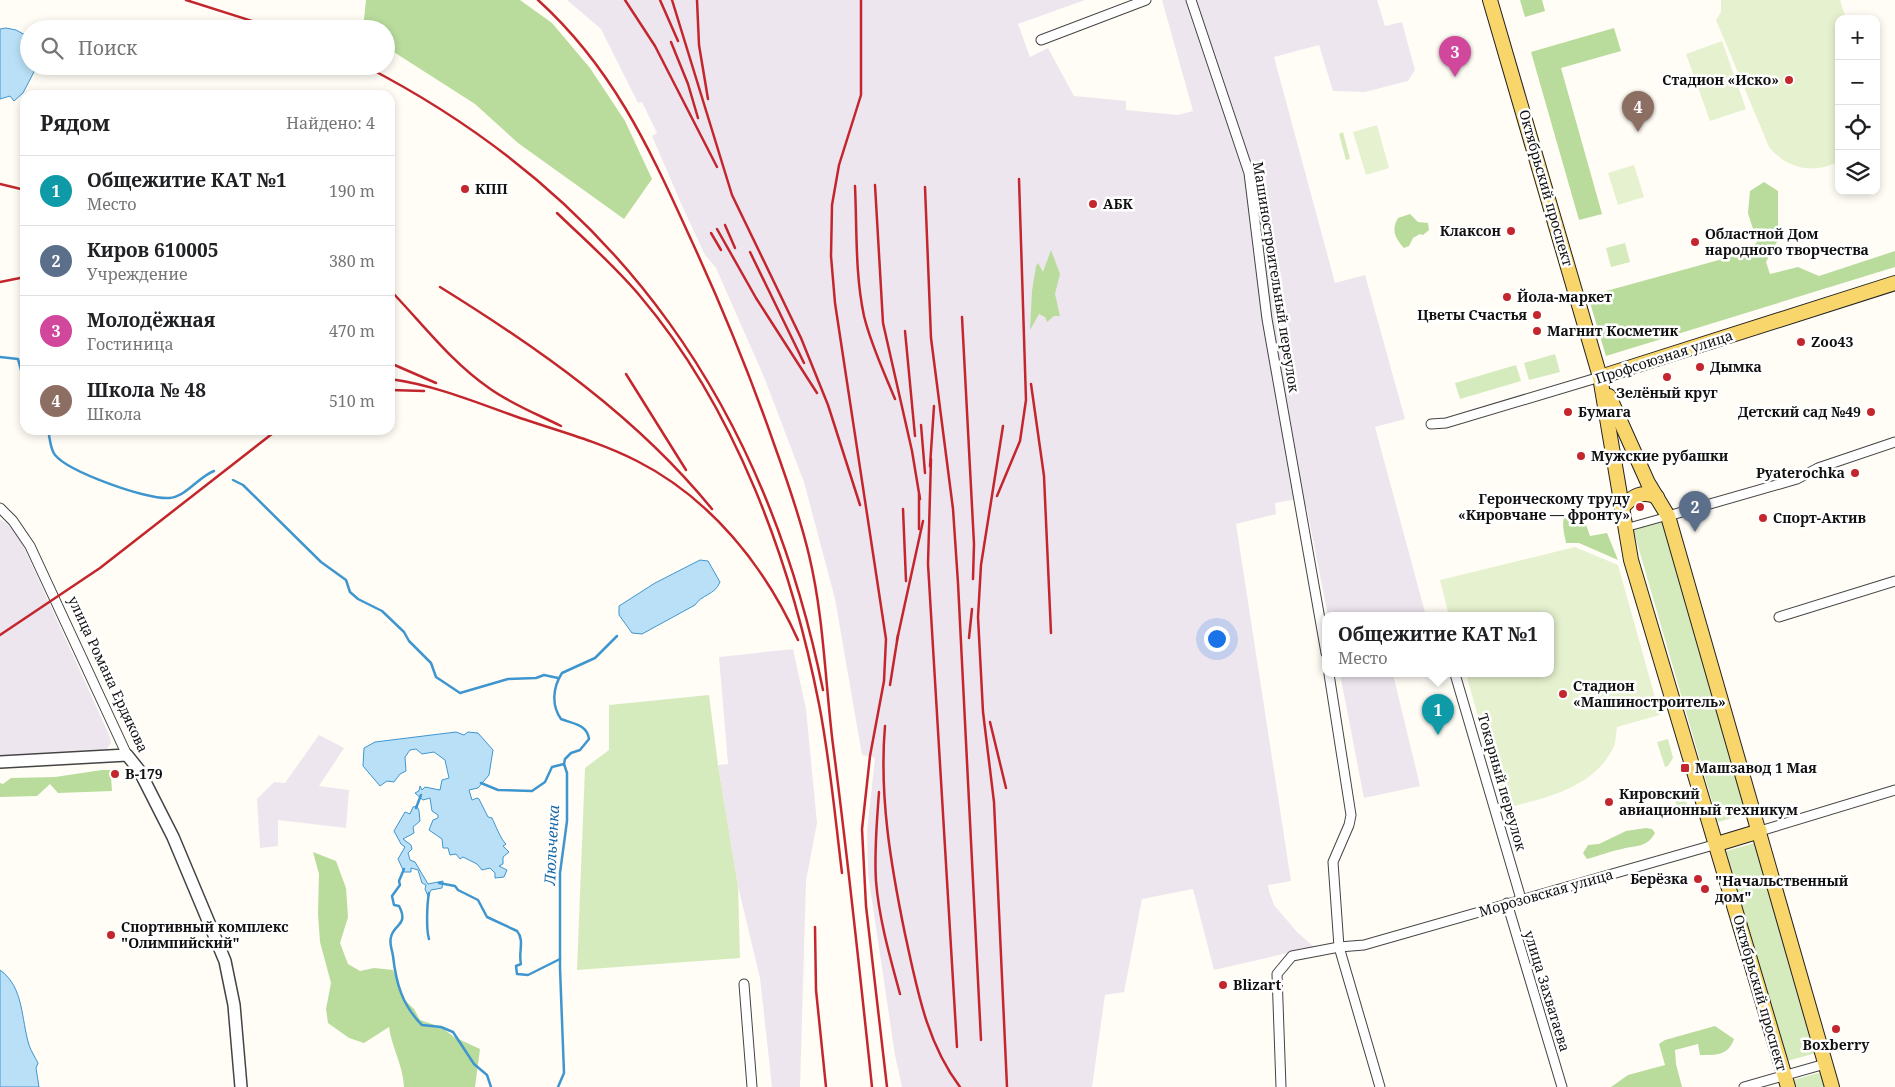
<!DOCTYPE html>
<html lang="ru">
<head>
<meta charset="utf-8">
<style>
  body { margin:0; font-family:"Noto Serif",serif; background:#f2f2f2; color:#202124 }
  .controls { position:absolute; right:15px; top:15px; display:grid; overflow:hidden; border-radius:10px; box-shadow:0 2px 8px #0003 }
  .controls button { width:45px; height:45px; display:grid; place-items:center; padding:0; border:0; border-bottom:1px solid #e0e0e0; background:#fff; color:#202124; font:25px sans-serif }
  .you { position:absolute; left:1216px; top:638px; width:18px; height:18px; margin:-12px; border:4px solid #fff; border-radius:50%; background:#1a73e8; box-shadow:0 0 0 8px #1a73e833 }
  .badge { display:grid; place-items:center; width:32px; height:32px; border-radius:50%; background:#0f766e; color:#fff; font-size:16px; font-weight:700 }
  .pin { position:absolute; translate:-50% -41px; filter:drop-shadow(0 1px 2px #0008) }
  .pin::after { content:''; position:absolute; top:26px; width:18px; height:15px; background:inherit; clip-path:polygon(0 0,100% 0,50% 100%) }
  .popup { position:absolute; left:1322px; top:612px; width:232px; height:65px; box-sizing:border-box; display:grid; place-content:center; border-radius:10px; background:#fff; filter:drop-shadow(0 1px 4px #0005); font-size:16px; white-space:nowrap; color:#757577 }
  .popup b { font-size:19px; color:#202124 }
  .popup::after { content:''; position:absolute; left:50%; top:100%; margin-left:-10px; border:10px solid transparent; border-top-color:#fff }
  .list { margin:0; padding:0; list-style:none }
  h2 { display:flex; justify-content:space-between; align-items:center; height:65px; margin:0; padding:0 20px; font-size:21px }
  h2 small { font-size:16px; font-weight:400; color:#757577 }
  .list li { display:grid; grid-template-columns:32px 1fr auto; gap:15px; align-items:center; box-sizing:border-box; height:70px; padding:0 20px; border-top:1px solid #e0e0e0 }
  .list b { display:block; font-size:19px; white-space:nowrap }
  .list p { margin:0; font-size:16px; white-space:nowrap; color:#757577 }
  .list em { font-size:16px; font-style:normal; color:#757577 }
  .icon { flex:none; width:28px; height:28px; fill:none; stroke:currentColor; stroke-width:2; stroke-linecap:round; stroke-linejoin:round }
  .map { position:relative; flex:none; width:1895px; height:1087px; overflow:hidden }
  .search { position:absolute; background:#fff; box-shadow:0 2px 8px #0003; left:20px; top:20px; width:375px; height:55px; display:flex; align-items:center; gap:12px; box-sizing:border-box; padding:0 18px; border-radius:28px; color:#757577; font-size:19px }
  .panel { position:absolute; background:#fff; box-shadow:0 2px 8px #0003; left:20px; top:90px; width:375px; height:345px; border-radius:15px }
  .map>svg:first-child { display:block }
</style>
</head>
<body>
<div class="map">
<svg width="1895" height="1087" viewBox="0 0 1895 1087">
  <rect width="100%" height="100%" fill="#fffdf5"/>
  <!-- industrial -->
  <g fill="#eee6ef">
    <polygon points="567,0 1085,0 1018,24 1030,57 1048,48 1074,96 1126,101 1126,110 1177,115 1193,111 1162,0 1377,0 1385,26 1402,22 1415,70 1408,81 1365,92 1333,91 1319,45 1274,57 1335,283 1365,275 1405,419 1375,427 1426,616 1328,616 1307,509 1297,499 1275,503 1276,514 1236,524 1291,881 1268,885 1269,891 1274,905 1297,932 1314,947 1214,970 1193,889 1142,899 1124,992 1105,995 1092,1087 902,1087 895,1055 868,874 867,831 875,758 862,755 835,599 804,482 764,377 716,268 705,255 683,208 652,136 657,133 642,102 638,103 601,29"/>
    <polygon points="0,519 17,532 110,737 111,743 107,749 0,755"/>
    <polygon points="793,649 806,709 817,823 806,881 800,1087 772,1087 760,978 738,886 718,765 728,764 719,657"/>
    <polygon points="1340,674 1393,674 1420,786 1364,798"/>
    <polygon points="319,735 344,748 319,786 349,790 346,828 278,820 278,846 260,848 257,799 274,782 285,783"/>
  </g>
  <!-- green -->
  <g fill="#d5ebbd">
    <polygon points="1343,132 1350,159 1346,160 1339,134"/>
    <polygon points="1625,243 1630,262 1611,267 1606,248"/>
    <polygon points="1555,354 1560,372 1529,380 1524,363"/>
    <polygon points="1516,365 1521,381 1460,399 1455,383"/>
    <polygon points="1662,521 1746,814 1718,822 1633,529"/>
    <polygon points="709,695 718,765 738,886 740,958 577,970 585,768 609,750 609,705"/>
    <polygon points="1668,739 1673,758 1668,766 1665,767 1657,742"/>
    <polygon points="1675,790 1684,794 1690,814 1680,817 1672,791"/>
    <polygon points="1755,843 1816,1053 1787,1061 1726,851"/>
    <polygon points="1822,1072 1827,1087 1794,1087 1793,1080"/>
  </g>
  <!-- forest -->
  <g fill="#b9dc9c">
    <polygon points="366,0 520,0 552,23 590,68 625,121 652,179 624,219 518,143 475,104 386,47 386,29 363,29"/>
    <polygon points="1520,0 1542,0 1545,11 1525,17"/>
    <polygon points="1614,28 1621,51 1561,68 1602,214 1579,220 1531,52"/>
    <polygon points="1764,182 1778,191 1778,240 1766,262 1770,274 1798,267 1819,276 1895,251 1895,267 1606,356 1588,296 1748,252 1757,242 1748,213 1750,191"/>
    <path d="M 1410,214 L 1418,222 L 1428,223 L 1429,230 L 1423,235 L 1420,234 L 1413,238 L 1409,246 L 1404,248 C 1395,238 1391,230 1398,218 Z"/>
    <polygon points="1051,250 1060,274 1055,294 1060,316 1054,316 1047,322 1045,317 1039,314 1030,330 1032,291 1036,266 1038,263 1043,272"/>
    <path d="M 1580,507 L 1590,536 L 1607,533 L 1618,560 L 1579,543 L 1566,543 C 1562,524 1559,512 1580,507 Z"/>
    <polygon points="102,770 116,770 111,777 112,791 58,793 50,784 37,796 0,797 0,783 3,784 11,778 55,777"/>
    <path d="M 1646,828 L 1652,829 L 1655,833 C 1647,848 1636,845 1622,849 C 1610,851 1599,856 1587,859 L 1583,853 L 1588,845 L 1599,844 L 1626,831 Z"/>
    <path d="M 313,852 L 336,861 L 346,888 L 348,917 L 340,943 L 348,964 L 360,971 L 374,968 L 393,970 L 405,1000 L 414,1009 L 420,1020 L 441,1027 L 454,1037 L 480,1049 L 475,1087 L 404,1087 C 403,1065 392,1048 389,1027 L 364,1043 L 349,1038 L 328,1023 L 326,1009 L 331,983 L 320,942 L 318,914 L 319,874 Z"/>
    <path d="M 1715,1026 L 1734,1039 C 1728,1056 1716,1055 1700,1055 L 1698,1044 L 1675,1050 L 1676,1064 L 1682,1087 L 1611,1087 L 1628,1075 L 1665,1065 L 1659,1044 L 1665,1040 Z"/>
  </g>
  <!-- pitch -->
  <g fill="#e6f2cf">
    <path d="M 1721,0 L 1840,0 L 1846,19 L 1839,19 L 1839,161 C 1814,175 1787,169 1769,147 L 1716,20 L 1721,12 Z"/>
    <polygon points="1722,41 1746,109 1710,121 1686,54"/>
    <polygon points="1377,125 1389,168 1366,175 1353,132"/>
    <polygon points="1634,165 1644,197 1618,205 1608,173"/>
    <path d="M 1575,547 L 1618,565 L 1660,715 L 1617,727 C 1616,733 1616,741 1614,746 C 1595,789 1543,798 1504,809 L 1466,674 L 1550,674 L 1550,616 L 1449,616 L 1440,580 Z"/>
  </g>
  <!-- water -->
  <g fill="#b9e0f7" stroke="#3f96cf">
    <polygon points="6,28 16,30 29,37 29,66 37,66 23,93 14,101 10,96 0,99 0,29"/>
    <path d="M 700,560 L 708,561 L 720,582 C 715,595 701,595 695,605 L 642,634 L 632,633 L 619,615 L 619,606 L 655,583 Z"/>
    <path d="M 456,732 L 464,735 L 468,732 L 478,733 L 493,750 L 489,775 L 478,788 L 469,790 L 472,800 L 477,798 L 479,799 L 488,817 L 492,818 C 495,824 501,840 506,844 L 503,846 L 509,852 L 503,857 L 503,864 L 499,866 L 507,870 L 504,877 L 495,878 L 495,873 L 490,868 L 482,870 L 477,864 L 463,857 L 460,859 L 456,854 L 450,855 L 448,848 L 443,848 L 442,839 L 429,830 L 433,820 L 438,818 L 438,815 L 432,811 L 430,798 L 423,800 L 415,793 L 419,791 L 420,786 L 422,790 L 425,787 L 440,790 L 442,780 L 449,778 L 445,760 L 434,752 L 422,754 L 416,749 L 410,750 L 405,757 L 406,771 L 400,774 L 394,782 L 387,781 L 380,786 L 363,766 L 364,748 L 375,742 Z"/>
    <polygon points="417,806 419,811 420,821 413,827 414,833 403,839 411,845 412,849 408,853 410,860 415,862 428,884 443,881 442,888 431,890 428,896 425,889 426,885 422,883 418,870 411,868 411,872 404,872 398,859 405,847 401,844 394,831 405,812 410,814 413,807"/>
    <path d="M 0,970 C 24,987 21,1019 29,1045 C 31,1051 35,1057 38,1063 L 36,1068 L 39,1087 L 0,1087 Z"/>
  </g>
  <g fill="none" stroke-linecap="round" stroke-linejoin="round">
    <!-- stream -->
    <g stroke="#3f96cf" stroke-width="2.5">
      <polyline points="0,357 18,359 25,385"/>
      <path d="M 48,430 C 50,438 50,449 55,455 C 69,472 147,500 169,498 C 186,497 198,477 214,471"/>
      <polyline points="233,480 243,485 321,562 346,580 350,592 358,599 382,611 404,632 409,641 431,663 436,677 460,693 508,679 536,678 544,675 558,678"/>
      <polyline points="481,783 498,790 532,791 545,782 552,767 564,764"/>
      <polyline points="416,808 421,795"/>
      <path d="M 404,869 L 399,881 L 400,885 L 392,896 L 394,905 L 399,906 C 409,925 394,924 391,937 C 389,944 392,949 393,956 C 396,983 402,1005 422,1025 L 441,1027 L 453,1032 L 474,1064 L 487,1075 L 491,1087"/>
      <path d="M 439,883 L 455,886 L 458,890 L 478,900 L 487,917 L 517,931 C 525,940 518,953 521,964 L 516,966 L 517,974 L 528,975 L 560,959"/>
      <path d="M 429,893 C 427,903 426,930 429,939"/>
      <path d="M 558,1087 L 564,1073 L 560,968 L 560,873 L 567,821 L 567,773 L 564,764 L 565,759 L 571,753 L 580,750 L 589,739 C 587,724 573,724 561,719 C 551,705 553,687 562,673 L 595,658 L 617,636"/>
    </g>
    <!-- pedestrian casing -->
    <g stroke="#444" stroke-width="9">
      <polyline id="pedestrian" points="1625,528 1668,516"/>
    </g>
    <!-- minor casing -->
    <g stroke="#444" stroke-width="11">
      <g id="minor">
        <polyline points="1191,0 1249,173 1267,319 1326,653"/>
        <polyline points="1041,40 1146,0"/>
        <polyline points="1431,424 1446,423 1600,377"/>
        <polyline points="0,508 13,521 30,546 127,755"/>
        <polyline points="1668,516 1797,479 1818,468 1895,442"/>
        <polyline points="1779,617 1895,581"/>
        <polyline points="1329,674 1351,815 1349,825 1333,862 1339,947 1380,1087"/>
        <polyline points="1455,674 1521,899"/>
        <polyline points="1760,831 1895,790"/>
        <polyline points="1507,903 1562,1087"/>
        <polyline points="744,984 752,1087"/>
        <polyline points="1281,1087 1277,974 1292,956 1339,947 1364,945 1717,844"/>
        <polyline points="1744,1087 1825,1064"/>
      </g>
    </g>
    <!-- tertiary casing -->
    <g stroke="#444" stroke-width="14">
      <polyline id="tertiary" points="0,762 127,755 139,770 173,837 225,961 234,1005 241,1087"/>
    </g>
    <!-- primary casing -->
    <g stroke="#222" stroke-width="16">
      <g id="primary">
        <polyline points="1490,0 1600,377 1631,560 1788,1087"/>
        <polyline points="1600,377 1895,283"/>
        <polyline points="1609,396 1648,483 1668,516 1832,1087"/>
        <path d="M 1622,508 C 1632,496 1642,490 1657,497"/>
        <polyline points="1717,844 1760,831"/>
      </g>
    </g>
    <!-- pedestrian -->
    <use href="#pedestrian" stroke="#fff" stroke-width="7"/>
    <!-- minor -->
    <use href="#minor" stroke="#fff" stroke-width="9"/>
    <!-- tertiary -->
    <use href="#tertiary" stroke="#fff" stroke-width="11"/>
    <!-- primary -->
    <use href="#primary" stroke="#f9d66b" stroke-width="14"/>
    <!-- rail -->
    <g stroke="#c4262e" stroke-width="2.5">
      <polyline points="186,0 277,29"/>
      <path d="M 538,0 C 611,66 648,145 688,233 C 720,302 749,372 774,444 C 787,480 800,517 809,555 C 824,618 825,681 833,745 C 848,859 860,973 872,1087"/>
      <polyline points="625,0 655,46 717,167"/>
      <polyline points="660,0 678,41"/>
      <polyline points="672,0 732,195 801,338 828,405 860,505"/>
      <polyline points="697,0 699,45 708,99"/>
      <polyline points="861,0 861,95 839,165 832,205 831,256 835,303 886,639 884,681 870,756 862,829 866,906 887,1087"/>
      <polyline points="671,42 688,84 698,118"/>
      <path d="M 365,66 C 621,198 766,409 823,690"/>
      <polyline points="0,184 25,190"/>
      <polyline points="875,185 883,323 912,451 920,499"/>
      <path d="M 855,186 C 857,229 855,274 864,316 C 871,345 884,372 895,399"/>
      <polyline points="925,187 931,338 953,509 958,583 981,1040"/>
      <path d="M 557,213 C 585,240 615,266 640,296 C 735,408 791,561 819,704 C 830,760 835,817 842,873"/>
      <polyline points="725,225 735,248"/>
      <polyline points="717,229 756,298 817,393"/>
      <polyline points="711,233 721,250"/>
      <polyline points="750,252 804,363"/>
      <polyline points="0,282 25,277"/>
      <path d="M 440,287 C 540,349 637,417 712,509"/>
      <path d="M 390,290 C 422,323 451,362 489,388 C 511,404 537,414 561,426"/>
      <polyline points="962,317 974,544 973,579"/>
      <polyline points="905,331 915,436"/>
      <polyline points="390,363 436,383"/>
      <polyline points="626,374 686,470"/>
      <path d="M 390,379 C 435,385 478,403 520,418 C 559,431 600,442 637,461 C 710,498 765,566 798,640"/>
      <polyline points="1031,384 1044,476 1051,633"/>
      <polyline points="390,390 424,391"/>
      <polyline points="921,425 925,473"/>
      <polyline points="1003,426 981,565 978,617 983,712 994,802 1007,1087"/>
      <polyline points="931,459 928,564 957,1047"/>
      <polyline points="930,466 934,406"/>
      <polyline points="997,496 1020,441 1026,400 1019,179"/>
      <polyline points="903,509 906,581"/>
      <polyline points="919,529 919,494"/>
      <polyline points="0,635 100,568 277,430"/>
      <polyline points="969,638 972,609"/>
      <polyline points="897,640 923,521"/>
      <polyline points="890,685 898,635"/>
      <polyline points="990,722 1006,788"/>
      <path d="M 885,726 C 879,796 891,866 905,934 C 917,988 926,1042 960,1087"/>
      <path d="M 879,792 C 877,821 874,851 876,881 C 879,919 890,957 900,994"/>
      <polyline points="815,927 816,990 826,1087"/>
    </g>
  </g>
  <!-- markers -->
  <g fill="#c4262e" stroke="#fff" stroke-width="2">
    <circle cx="1789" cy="80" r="5"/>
    <circle cx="465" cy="189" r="5"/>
    <circle cx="1093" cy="204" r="5"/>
    <circle cx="1511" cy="231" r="5"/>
    <circle cx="1695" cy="242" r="5"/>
    <circle cx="1507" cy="297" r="5"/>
    <circle cx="1537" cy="315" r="5"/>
    <circle cx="1537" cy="331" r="5"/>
    <circle cx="1801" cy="342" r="5"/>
    <circle cx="1700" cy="367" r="5"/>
    <circle cx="1667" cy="377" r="5"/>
    <circle cx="1568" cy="412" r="5"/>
    <circle cx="1871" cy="412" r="5"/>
    <circle cx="1581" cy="456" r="5"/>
    <circle cx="1855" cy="473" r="5"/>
    <circle cx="1640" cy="507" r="5"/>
    <circle cx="1763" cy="518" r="5"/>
    <circle cx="1563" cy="694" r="5"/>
    <rect x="1680" y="763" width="10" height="10" rx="2.5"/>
    <circle cx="115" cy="774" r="5"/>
    <circle cx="1609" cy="802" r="5"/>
    <circle cx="1698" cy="879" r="5"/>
    <circle cx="1705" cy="889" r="5"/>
    <circle cx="111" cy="935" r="5"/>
    <circle cx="1223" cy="985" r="5"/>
    <circle cx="1836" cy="1029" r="5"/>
  </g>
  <g text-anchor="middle" stroke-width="5" stroke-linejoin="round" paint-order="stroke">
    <!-- poi labels -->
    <g font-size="14" font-weight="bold" fill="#111" stroke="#fff" text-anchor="start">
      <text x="1779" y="85" text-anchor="end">Стадион «Иско»</text>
      <text x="475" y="194">КПП</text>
      <text x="1103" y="209">АБК</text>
      <text x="1501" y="236" text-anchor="end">Клаксон</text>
      <text x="1705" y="239">Областной Дом<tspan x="1705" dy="16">народного творчества</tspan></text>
      <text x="1517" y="302">Йола-маркет</text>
      <text x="1527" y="320" text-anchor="end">Цветы Счастья</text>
      <text x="1547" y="336">Магнит Косметик</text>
      <text x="1811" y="347">Zoo43</text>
      <text x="1710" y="372">Дымка</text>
      <text x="1667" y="398" text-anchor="middle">Зелёный круг</text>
      <text x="1578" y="417">Бумага</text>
      <text x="1861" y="417" text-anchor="end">Детский сад №49</text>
      <text x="1591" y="461">Мужские рубашки</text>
      <text x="1845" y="478" text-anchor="end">Pyaterochka</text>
      <text x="1630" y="504" text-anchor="end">Героическому труду<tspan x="1630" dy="16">«Кировчане — фронту»</tspan></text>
      <text x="1773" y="523">Спорт-Актив</text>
      <text x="1573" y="691">Стадион<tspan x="1573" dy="16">«Машиностроитель»</tspan></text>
      <text x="1695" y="773">Машзавод 1 Мая</text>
      <text x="125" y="779">В-179</text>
      <text x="1619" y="799">Кировский<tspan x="1619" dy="16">авиационный техникум</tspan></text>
      <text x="1688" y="884" text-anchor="end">Берёзка</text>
      <text x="1715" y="886">"Начальственный<tspan x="1715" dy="16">дом"</tspan></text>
      <text x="121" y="932">Спортивный комплекс<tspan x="121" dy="16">"Олимпийский"</tspan></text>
      <text x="1233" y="990">Blizart</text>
      <text x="1836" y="1050" text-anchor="middle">Boxberry</text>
    </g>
    <!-- street labels -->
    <g font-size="14" fill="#111" stroke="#fff">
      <text transform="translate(1546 188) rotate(74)" y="5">Октябрьский проспект</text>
      <text transform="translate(1276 277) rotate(81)" y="5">Машиностроительный переулок</text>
      <text transform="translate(1664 357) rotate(-18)" y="5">Профсоюзная улица</text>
      <text transform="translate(108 674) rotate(65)" y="5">улица Романа Ердякова</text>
      <text transform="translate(1502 782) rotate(74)" y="5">Токарный переулок</text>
      <text transform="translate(1546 893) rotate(-16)" y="5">Морозовская улица</text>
      <text transform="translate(1547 991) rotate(73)" y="5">улица Захватаева</text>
      <text transform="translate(1760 993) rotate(74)" y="5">Октябрьский проспект</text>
    </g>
    <!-- water labels -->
    <g font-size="15" font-style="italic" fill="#1768a6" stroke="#fff">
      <text transform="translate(552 845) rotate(-87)" y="5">Люльченка</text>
    </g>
  </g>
</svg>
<div class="controls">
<button>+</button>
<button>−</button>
<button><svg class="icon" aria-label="locate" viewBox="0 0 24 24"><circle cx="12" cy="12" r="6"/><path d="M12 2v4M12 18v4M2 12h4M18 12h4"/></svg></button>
<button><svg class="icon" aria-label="layers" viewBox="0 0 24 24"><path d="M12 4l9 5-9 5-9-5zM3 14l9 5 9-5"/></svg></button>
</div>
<div class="you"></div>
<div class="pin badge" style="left:1438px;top:735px;background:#0f9aa8">1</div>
<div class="popup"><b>Общежитие КАТ №1</b>Место</div>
<div class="pin badge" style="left:1695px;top:532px;background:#5c6f8a">2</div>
<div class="pin badge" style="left:1455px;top:77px;background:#d1479c">3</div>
<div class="pin badge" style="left:1638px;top:132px;background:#8d6e63">4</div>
<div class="search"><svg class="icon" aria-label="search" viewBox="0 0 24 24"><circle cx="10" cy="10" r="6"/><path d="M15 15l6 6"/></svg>Поиск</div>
<section class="panel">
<h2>Рядом<small>Найдено: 4</small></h2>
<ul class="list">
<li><span class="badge" style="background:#0f9aa8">1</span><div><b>Общежитие КАТ №1</b><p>Место</p></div><em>190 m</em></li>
<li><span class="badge" style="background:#5c6f8a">2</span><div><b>Киров 610005</b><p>Учреждение</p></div><em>380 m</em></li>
<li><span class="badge" style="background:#d1479c">3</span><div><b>Молодёжная</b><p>Гостиница</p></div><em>470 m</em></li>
<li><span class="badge" style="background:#8d6e63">4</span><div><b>Школа № 48</b><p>Школа</p></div><em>510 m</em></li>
</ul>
</section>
</div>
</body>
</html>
